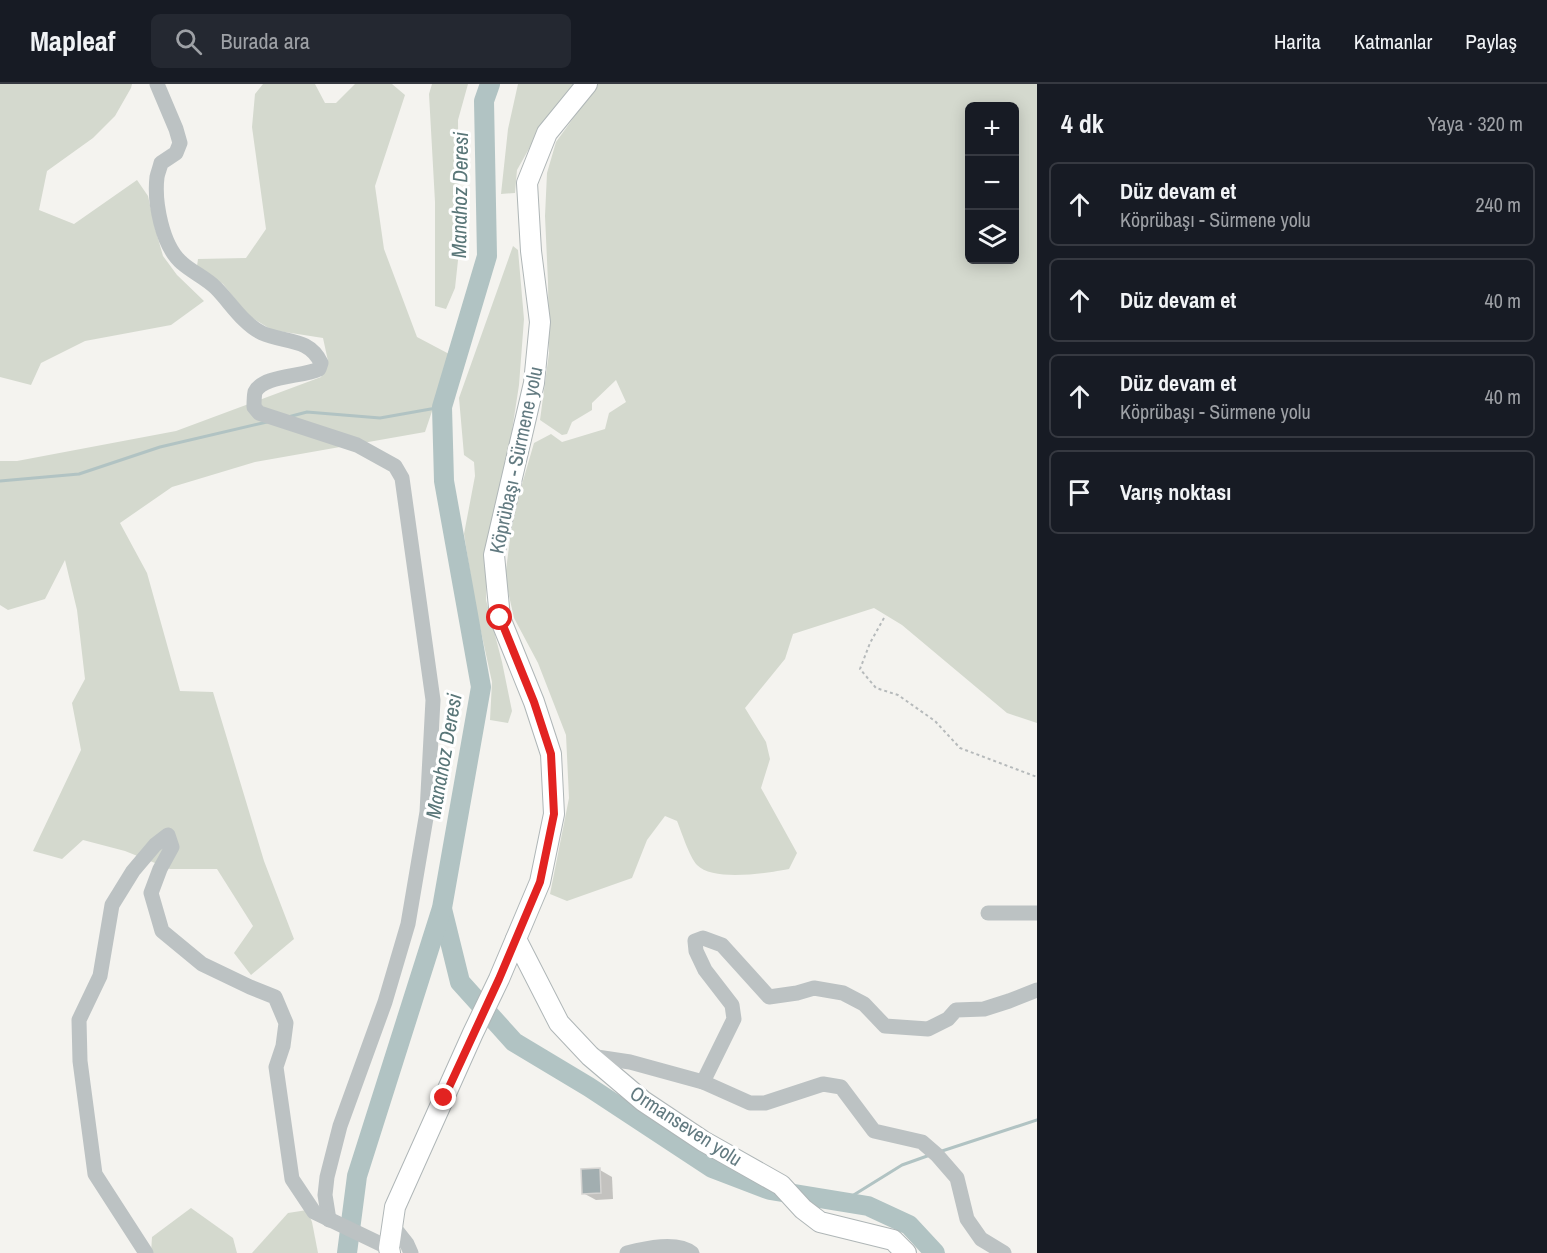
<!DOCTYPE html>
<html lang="tr">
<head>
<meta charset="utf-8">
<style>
  body { margin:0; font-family:"Archivo Narrow",sans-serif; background:#242831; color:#f1f3f6 }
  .controls { position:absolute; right:18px; top:18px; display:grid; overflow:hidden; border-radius:9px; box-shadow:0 3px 15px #0003 }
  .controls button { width:54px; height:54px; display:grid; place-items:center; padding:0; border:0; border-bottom:2px solid #363941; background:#171b24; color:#f1f3f6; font:30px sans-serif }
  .stop { position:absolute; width:18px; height:18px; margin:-14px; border:4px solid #e22321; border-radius:50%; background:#fff }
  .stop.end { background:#e22321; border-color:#fff; box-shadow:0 2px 6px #0008 }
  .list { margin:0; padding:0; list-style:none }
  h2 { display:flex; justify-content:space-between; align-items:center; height:78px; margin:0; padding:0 24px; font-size:26px }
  h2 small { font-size:20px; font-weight:400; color:#9ea1a6 }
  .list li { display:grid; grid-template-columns:39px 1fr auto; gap:18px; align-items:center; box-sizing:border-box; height:84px; margin:0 12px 12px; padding:0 12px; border:2px solid #363941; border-radius:9px }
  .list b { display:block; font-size:22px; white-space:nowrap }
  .list p { margin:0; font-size:20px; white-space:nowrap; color:#9ea1a6 }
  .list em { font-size:20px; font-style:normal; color:#9ea1a6 }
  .icon { flex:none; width:33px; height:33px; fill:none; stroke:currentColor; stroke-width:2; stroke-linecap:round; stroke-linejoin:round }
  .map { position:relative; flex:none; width:1037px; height:1169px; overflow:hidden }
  header { display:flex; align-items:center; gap:36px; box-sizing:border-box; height:84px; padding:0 30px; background:#171b24; border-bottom:2px solid #363941 }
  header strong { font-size:28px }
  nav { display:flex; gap:33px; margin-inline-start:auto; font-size:21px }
  .search { width:420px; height:54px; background:#242831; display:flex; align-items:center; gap:15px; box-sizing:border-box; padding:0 21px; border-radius:9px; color:#9ea1a6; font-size:22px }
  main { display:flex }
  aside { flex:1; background:#171b24 }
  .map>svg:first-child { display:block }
</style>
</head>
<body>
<header>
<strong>Mapleaf</strong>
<div class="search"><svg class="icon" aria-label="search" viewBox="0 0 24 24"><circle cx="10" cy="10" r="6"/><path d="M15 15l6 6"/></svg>Burada ara</div>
<nav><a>Harita</a><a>Katmanlar</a><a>Paylaş</a></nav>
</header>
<main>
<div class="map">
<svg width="1037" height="1169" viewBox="0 0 1037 1169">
  <rect width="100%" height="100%" fill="#f4f3ef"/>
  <!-- green -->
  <g fill="#d4d9ce" fill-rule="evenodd">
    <polygon points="0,0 132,0 131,4 115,32 93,54 47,87 39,126 74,140 137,96 148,112 155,144 163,172 177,191 204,217 171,241 85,257 41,279 31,301 0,293"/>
    <polygon points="263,0 315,0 325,19 336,19 355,0 392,0 405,11 375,102 384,165 417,253 451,271 425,348 255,378 172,403 120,439 147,489 180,607 213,608 264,777 294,855 251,891 234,869 253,842 217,785 170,785 125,767 83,756 62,775 33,767 81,666 72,619 85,595 77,526 65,476 45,515 8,526 0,521 0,377 17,377 176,347 321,293 328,277 323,254 272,246 249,232 223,200 197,182 198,175 246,174 266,145 252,43 255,10"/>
    <polygon points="432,0 468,0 458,36 459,167 455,204 446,225 435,222 435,118 429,10"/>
    <polygon points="518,0 575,0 539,47 517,86 515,109 501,110 508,45"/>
    <path d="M 598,0 L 1037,0 L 1037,639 L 1007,629 L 902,541 L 874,524 L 793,550 L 785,575 L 745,624 L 766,658 L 770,675 L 761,704 L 797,769 L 789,785 C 768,789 713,798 697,781 C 689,772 682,749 677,737 L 665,732 L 647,756 L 632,794 L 567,817 L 550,810 L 569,714 L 566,651 L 538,579 L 514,534 L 505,494 L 513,431 L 534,359 L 551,350 L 562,358 L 605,345 L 609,329 L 626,318 L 616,296 L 592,319 L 592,326 L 572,338 L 567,350 L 562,351 L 540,336 L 549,269 L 548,198 L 545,132 L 547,89 L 556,58 ZM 969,22 L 1014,22 L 1014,176 L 969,176 Z"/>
    <polygon points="513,162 518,166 524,235 519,301 507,379 487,471 486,516 502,578 512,627 508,639 490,636 492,598 475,520 464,450 475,392 474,378 464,371 459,314"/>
    <polygon points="191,1124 233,1154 237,1169 151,1169 152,1153"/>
    <polygon points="307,1126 312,1138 318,1169 252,1169 288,1129"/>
  </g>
  <!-- shadow -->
  <polygon fill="#0003" points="600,1086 612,1093 613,1115 596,1116 583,1109 582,1087"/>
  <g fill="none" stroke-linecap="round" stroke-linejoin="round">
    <!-- stream -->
    <g stroke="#b1c3c3" stroke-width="3">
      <polyline points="288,333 307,328 380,334 442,323"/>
      <polyline points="0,397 79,390 160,363 267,338"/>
      <polyline points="942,1067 1037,1036"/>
      <polyline points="852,1112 902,1081 930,1071"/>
    </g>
    <!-- river -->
    <g stroke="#b1c3c3" stroke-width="20">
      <polyline points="442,825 460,898 514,958 589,1003 712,1084 770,1106 868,1122 909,1141 935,1169"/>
      <polyline points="347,1169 357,1092 442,824 481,603 444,397 442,323 487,172 484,17 490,0"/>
    </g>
  </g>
  <!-- building -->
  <polygon fill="#a2aeb0" stroke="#d5d4d2" stroke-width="1.5" points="600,1084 601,1109 582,1110 581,1085"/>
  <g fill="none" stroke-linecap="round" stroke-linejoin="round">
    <!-- major casing -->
    <g stroke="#afb6b7" stroke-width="22">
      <g id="major">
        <polyline points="516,855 559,939 590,972 643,1017 703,1057 781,1101 803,1125 820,1138 893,1156 906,1169"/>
        <polyline points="390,1169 389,1164 395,1123 473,949 499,895 540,798 554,730 551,670 534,618 500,534 494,471 534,299 540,238 531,167 527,99 547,49 587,0"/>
      </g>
    </g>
    <!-- path -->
    <polyline stroke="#b6babb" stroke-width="2" stroke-dasharray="3 3" stroke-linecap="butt" points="884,534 870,559 860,585 876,604 898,611 935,637 960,664 1037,693"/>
    <!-- minor -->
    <g stroke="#bcc2c3" stroke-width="15">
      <path d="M 157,0 L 176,45 L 180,59 L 176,69 L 161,79 C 160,84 158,88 157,93 C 154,118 162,162 182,179 C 192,188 206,194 216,204 C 230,218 243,240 262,249 C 284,259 309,253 321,279 L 319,285 C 303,293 263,291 255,308 C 254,313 254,319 254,323 L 259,329 L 357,361 L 395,382 L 402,394 L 433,616 L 427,728 L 408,840 L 385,918 L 340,1042 L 327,1093 L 325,1111 L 329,1136"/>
      <polyline points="988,829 1037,829"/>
      <polyline points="590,972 630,978 703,998 750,1019 765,1019 823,1000 841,1003 874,1047 922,1058 937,1071 957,1094 967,1135 981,1155 1004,1169"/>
      <polyline points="703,998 734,935 732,921 705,886 696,867 695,857 703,854 722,861 769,913 797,909 814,904 843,909 864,920 885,942 928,945 948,935 956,926 984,925 1009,917 1037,906"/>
      <polyline points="392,1141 407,1160 411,1169"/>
      <polyline points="146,1169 95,1090 80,977 79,936 100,892 112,821 133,787 155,761 168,751 172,763 160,785 151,809 162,847 202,880 250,903 275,913 286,939 283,962 276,983 292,1095 314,1128 389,1164"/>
      <path d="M 627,1169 C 646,1164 677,1157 692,1169"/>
    </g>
    <!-- major -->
    <use href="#major" stroke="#fff" stroke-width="20"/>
  </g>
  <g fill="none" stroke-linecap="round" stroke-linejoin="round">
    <!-- route -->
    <polyline stroke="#e22321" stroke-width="8" points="444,1014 499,895 540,798 554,730 551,670 534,618 500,534"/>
  </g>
  <g text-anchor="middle" stroke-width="6" stroke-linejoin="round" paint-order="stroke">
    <!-- street labels -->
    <g font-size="20" fill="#627a80" stroke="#fff">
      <text transform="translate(516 376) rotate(-78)" y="7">Köprübaşı - Sürmene yolu</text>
      <text transform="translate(686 1042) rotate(33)" y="7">Ormanseven yolu</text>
    </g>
    <!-- water labels -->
    <g font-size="21" font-style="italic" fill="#597678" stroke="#fff">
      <text transform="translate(460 111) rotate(-89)" y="7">Manahoz Deresi</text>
      <text transform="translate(444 672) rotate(-80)" y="7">Manahoz Deresi</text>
    </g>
  </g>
</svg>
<div class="controls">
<button>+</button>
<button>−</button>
<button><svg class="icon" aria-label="layers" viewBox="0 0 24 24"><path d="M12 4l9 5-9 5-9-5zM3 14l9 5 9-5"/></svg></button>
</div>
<div class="stop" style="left:500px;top:534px"></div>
<div class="stop end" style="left:444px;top:1014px"></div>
</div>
<aside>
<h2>4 dk<small>Yaya · 320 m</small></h2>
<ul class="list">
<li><svg class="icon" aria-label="ahead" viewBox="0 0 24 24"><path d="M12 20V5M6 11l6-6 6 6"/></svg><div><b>Düz devam et</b><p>Köprübaşı - Sürmene yolu</p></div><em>240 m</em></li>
<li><svg class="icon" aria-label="ahead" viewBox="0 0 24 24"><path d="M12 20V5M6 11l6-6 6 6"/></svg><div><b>Düz devam et</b></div><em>40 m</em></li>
<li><svg class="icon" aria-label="ahead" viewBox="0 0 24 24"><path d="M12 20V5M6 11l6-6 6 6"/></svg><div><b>Düz devam et</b><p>Köprübaşı - Sürmene yolu</p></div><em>40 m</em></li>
<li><svg class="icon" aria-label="arrive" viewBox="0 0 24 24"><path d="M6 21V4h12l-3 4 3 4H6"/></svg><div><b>Varış noktası</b></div></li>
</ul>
</aside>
</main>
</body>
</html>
